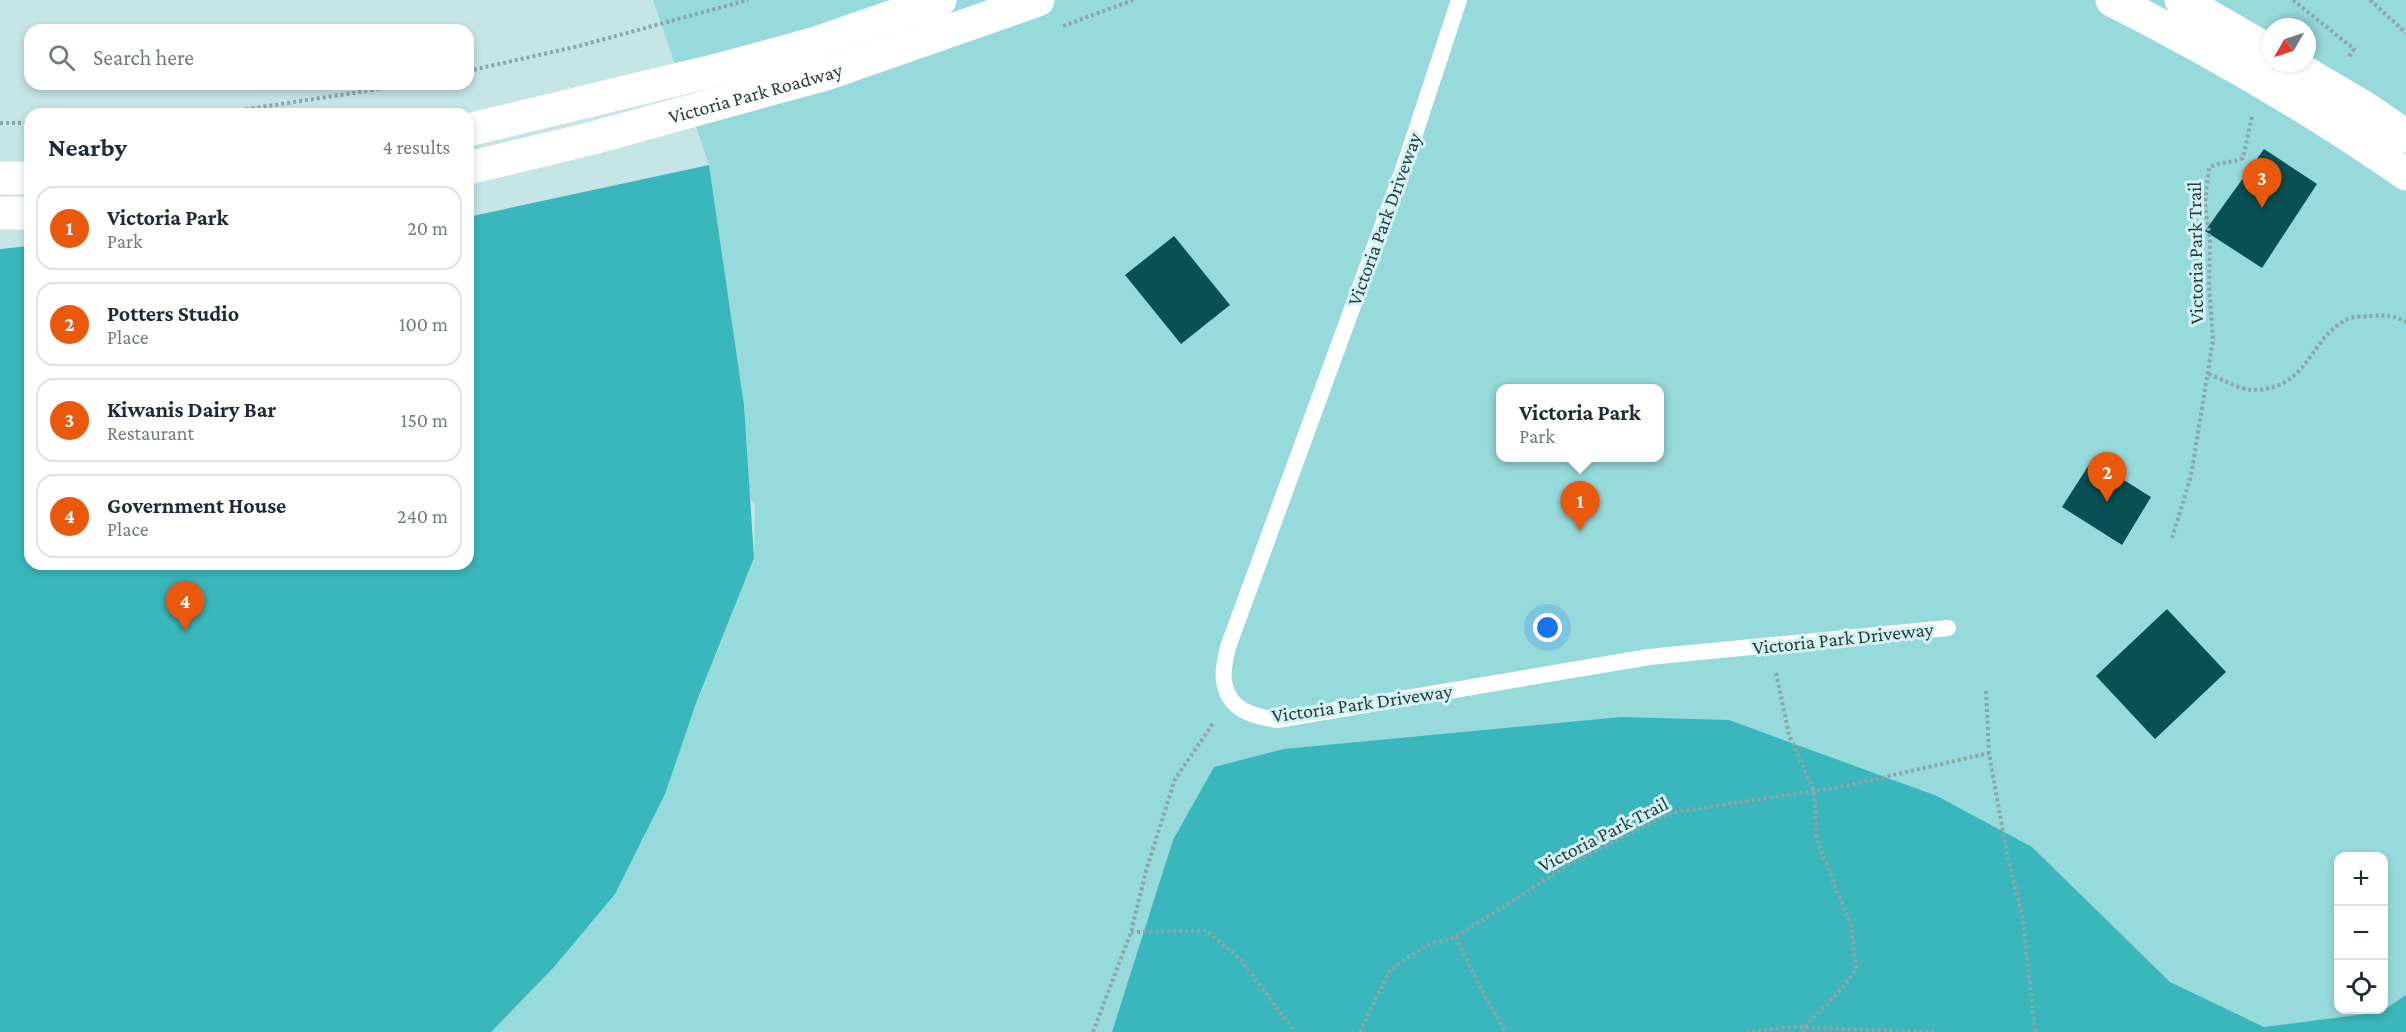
<!DOCTYPE html>
<html lang="en">
<head>
<meta charset="utf-8">
<style>
  body { margin:0; font-family:"Crimson Pro",serif; background:#f2f2f3; color:#1f2937 }
  .controls { position:absolute; right:18px; bottom:18px; display:grid; overflow:hidden; border-radius:12px; box-shadow:0 3px 9px #0003 }
  .controls button { width:54px; height:54px; display:grid; place-items:center; padding:0; border:0; border-bottom:2px solid #e0e1e3; background:#fff; color:#1f2937; font:30px sans-serif }
  .compass { position:absolute; left:2262px; top:18px; width:54px; height:54px; border-radius:50%; background:#fff; box-shadow:0 3px 9px #0003; rotate:231deg }
  .you { position:absolute; left:1548px; top:628px; width:21px; height:21px; margin:-15px; border:4px solid #fff; border-radius:50%; background:#1a73e8; box-shadow:0 0 0 9px #1a73e833 }
  .badge { display:grid; place-items:center; width:39px; height:39px; border-radius:50%; background:#ea580c; color:#fff; font-size:20px; font-weight:700 }
  .pin { position:absolute; translate:-50% -50px; filter:drop-shadow(0 2px 3px #0008) }
  .pin::after { content:''; position:absolute; top:32px; width:21px; height:18px; background:inherit; clip-path:polygon(0 0,100% 0,50% 100%) }
  .popup { position:absolute; left:1496px; top:384px; width:168px; height:78px; box-sizing:border-box; display:grid; place-content:center; border-radius:12px; background:#fff; filter:drop-shadow(0 2px 4px #0005); font-size:20px; white-space:nowrap; color:#747a83 }
  .popup b { font-size:22px; color:#1f2937 }
  .popup::after { content:''; position:absolute; left:50%; top:100%; margin-left:-12px; border:12px solid transparent; border-top-color:#fff }
  .list { margin:0; padding:0; list-style:none }
  h2 { display:flex; justify-content:space-between; align-items:center; height:78px; margin:0; padding:0 24px; font-size:26px }
  h2 small { font-size:20px; font-weight:400; color:#747a83 }
  .list li { display:grid; grid-template-columns:39px 1fr auto; gap:18px; align-items:center; box-sizing:border-box; height:84px; margin:0 12px 12px; padding:0 12px; border:2px solid #e0e1e3; border-radius:18px }
  .list b { display:block; font-size:22px; white-space:nowrap }
  .list p { margin:0; font-size:20px; white-space:nowrap; color:#747a83 }
  .list em { font-size:20px; font-style:normal; color:#747a83 }
  .icon { flex:none; width:33px; height:33px; fill:none; stroke:currentColor; stroke-width:2; stroke-linecap:round; stroke-linejoin:round }
  .map { position:relative; flex:none; width:2406px; height:1032px; overflow:hidden }
  .search { position:absolute; background:#fff; box-shadow:0 3px 9px #0003; left:24px; top:24px; width:450px; height:66px; display:flex; align-items:center; gap:15px; box-sizing:border-box; padding:0 21px; border-radius:18px; color:#747a83; font-size:22px }
  .panel { position:absolute; background:#fff; box-shadow:0 3px 9px #0003; left:24px; top:108px; width:450px; height:462px; border-radius:18px }
  .map>svg:first-child { display:block }
</style>
</head>
<body>
<div class="map">
<svg width="2406" height="1032" viewBox="0 0 2406 1032">
  <rect width="100%" height="100%" fill="#c5e5e6"/>
  <!-- green -->
  <path fill="#97dadc" fill-rule="evenodd" d="M 653,0 L 2406,0 L 2406,1032 L 430,1032 L 454,985 L 642,842 L 754,558 L 755,504 L 750,499 L 744,405 L 709,165 ZM 2271,27 L 2307,27 L 2307,63 L 2271,63 ZM 1500,388 L 1660,388 L 1660,458 L 1500,458 ZM 2338,856 L 2384,856 L 2384,1010 L 2338,1010 Z"/>
  <!-- forest -->
  <g fill="#3ab7bc">
    <polygon points="709,165 744,405 754,558 695,706 665,794 615,894 554,967 491,1032 0,1032 0,249 30,246 30,564 468,564 468,217"/>
    <polygon points="1621,717 1729,720 1937,796 2032,847 2170,982 2264,1027 2381,1012 2406,995 2406,1032 1112,1032 1173,840 1214,767 1284,749"/>
  </g>
  <!-- building -->
  <g fill="#085053">
    <polygon points="2264,149 2317,184 2262,268 2205,231"/>
    <polygon points="1174,236 1230,305 1181,344 1125,275"/>
    <polygon points="2092,460 2151,497 2122,545 2062,507"/>
    <polygon points="2167,609 2226,672 2155,739 2096,676"/>
  </g>
  <g fill="none" stroke-linecap="round" stroke-linejoin="round">
    <!-- path -->
    <g stroke="#8da6a7" stroke-width="4" stroke-dasharray="3 3" stroke-linecap="butt">
      <polyline points="2293,0 2354,49 2348,58"/>
      <polyline points="2370,0 2406,33"/>
      <polyline points="1063,26 1133,0"/>
      <polyline points="468,71 579,46 748,0"/>
      <polyline points="216,114 412,84"/>
      <polyline points="0,123 30,123"/>
      <path d="M 2209,374 C 2221,379 2239,389 2252,390 C 2310,390 2307,339 2348,319 C 2354,316 2364,317 2371,316 C 2386,315 2393,315 2406,322"/>
      <path d="M 2172,538 L 2191,476 L 2213,340 L 2209,286 L 2210,241 L 2205,204 L 2209,168 C 2220,161 2229,164 2243,158 L 2252,116"/>
      <polyline points="1776,673 1789,735 1814,791 1817,840 1851,926 1856,970 1835,996 1806,1025 1802,1032"/>
      <polyline points="1986,691 1989,753 2007,854 2023,919 2035,1032"/>
      <polyline points="1131,932 1207,931 1240,959 1295,1032"/>
      <polyline points="1456,937 1481,989 1506,1032"/>
      <polyline points="1093,1032 1131,932 1146,871 1175,779 1214,722"/>
      <polyline points="1360,1032 1390,970 1427,945 1456,937 1571,863 1670,813 1846,786 1989,753"/>
      <polyline points="1746,1032 1791,1027 1934,1032"/>
    </g>
    <!-- service -->
    <path stroke="#fff" stroke-width="16" d="M 1459,0 L 1405,164 L 1228,647 C 1226,657 1222,670 1224,681 C 1228,710 1252,716 1277,720 L 1649,657 L 1948,628"/>
    <!-- minor -->
    <g stroke="#fff" stroke-width="33">
      <path d="M 2112,0 C 2214,52 2313,109 2406,174"/>
      <polyline points="2181,0 2271,52"/>
      <polyline points="2289,63 2365,108 2406,136"/>
      <polyline points="468,130 725,68 813,44 940,0"/>
      <path id="s1" d="M 468,168 L 589,139 L 829,73 L 1038,0"/>
      <polyline points="0,178 30,178"/>
      <polyline points="0,213 30,213"/>
    </g>
  </g>
  <g text-anchor="middle" stroke-width="6" stroke-linejoin="round" paint-order="stroke">
    <!-- street labels -->
    <g font-size="20" fill="#2f3c3d" stroke="#d2f3f4">
      <text dy="7" stroke="none"><textPath href="#s1" startOffset="297">Victoria Park Roadway</textPath></text>
      <text transform="translate(1384 219) rotate(-70)" y="7">Victoria Park Driveway</text>
      <text transform="translate(2195 253) rotate(-91)" y="7">Victoria Park Trail</text>
      <text transform="translate(1843 638) rotate(-6)" y="7">Victoria Park Driveway</text>
      <text transform="translate(1362 703) rotate(-8)" y="7">Victoria Park Driveway</text>
      <text transform="translate(1603 834) rotate(-27)" y="7">Victoria Park Trail</text>
    </g>
  </g>
</svg>
<div class="controls">
<button>+</button>
<button>−</button>
<button><svg class="icon" aria-label="locate" viewBox="0 0 24 24"><circle cx="12" cy="12" r="6"/><path d="M12 2v4M12 18v4M2 12h4M18 12h4"/></svg></button>
</div>
<svg class="compass" viewBox="-18 -18 36 36"><path d="M0-13l5 13h-10z" fill="#e53935"/><path d="M0 13l5-13h-10z" fill="#747a83"/></svg>
<div class="you"></div>
<div class="pin badge" style="left:1580px;top:531px">1</div>
<div class="popup"><b>Victoria Park</b>Park</div>
<div class="pin badge" style="left:2107px;top:502px">2</div>
<div class="pin badge" style="left:2262px;top:208px">3</div>
<div class="pin badge" style="left:185px;top:631px">4</div>
<div class="search"><svg class="icon" aria-label="search" viewBox="0 0 24 24"><circle cx="10" cy="10" r="6"/><path d="M15 15l6 6"/></svg>Search here</div>
<section class="panel">
<h2>Nearby<small>4 results</small></h2>
<ul class="list">
<li><span class="badge">1</span><div><b>Victoria Park</b><p>Park</p></div><em>20 m</em></li>
<li><span class="badge">2</span><div><b>Potters Studio</b><p>Place</p></div><em>100 m</em></li>
<li><span class="badge">3</span><div><b>Kiwanis Dairy Bar</b><p>Restaurant</p></div><em>150 m</em></li>
<li><span class="badge">4</span><div><b>Government House</b><p>Place</p></div><em>240 m</em></li>
</ul>
</section>
</div>
</body>
</html>
